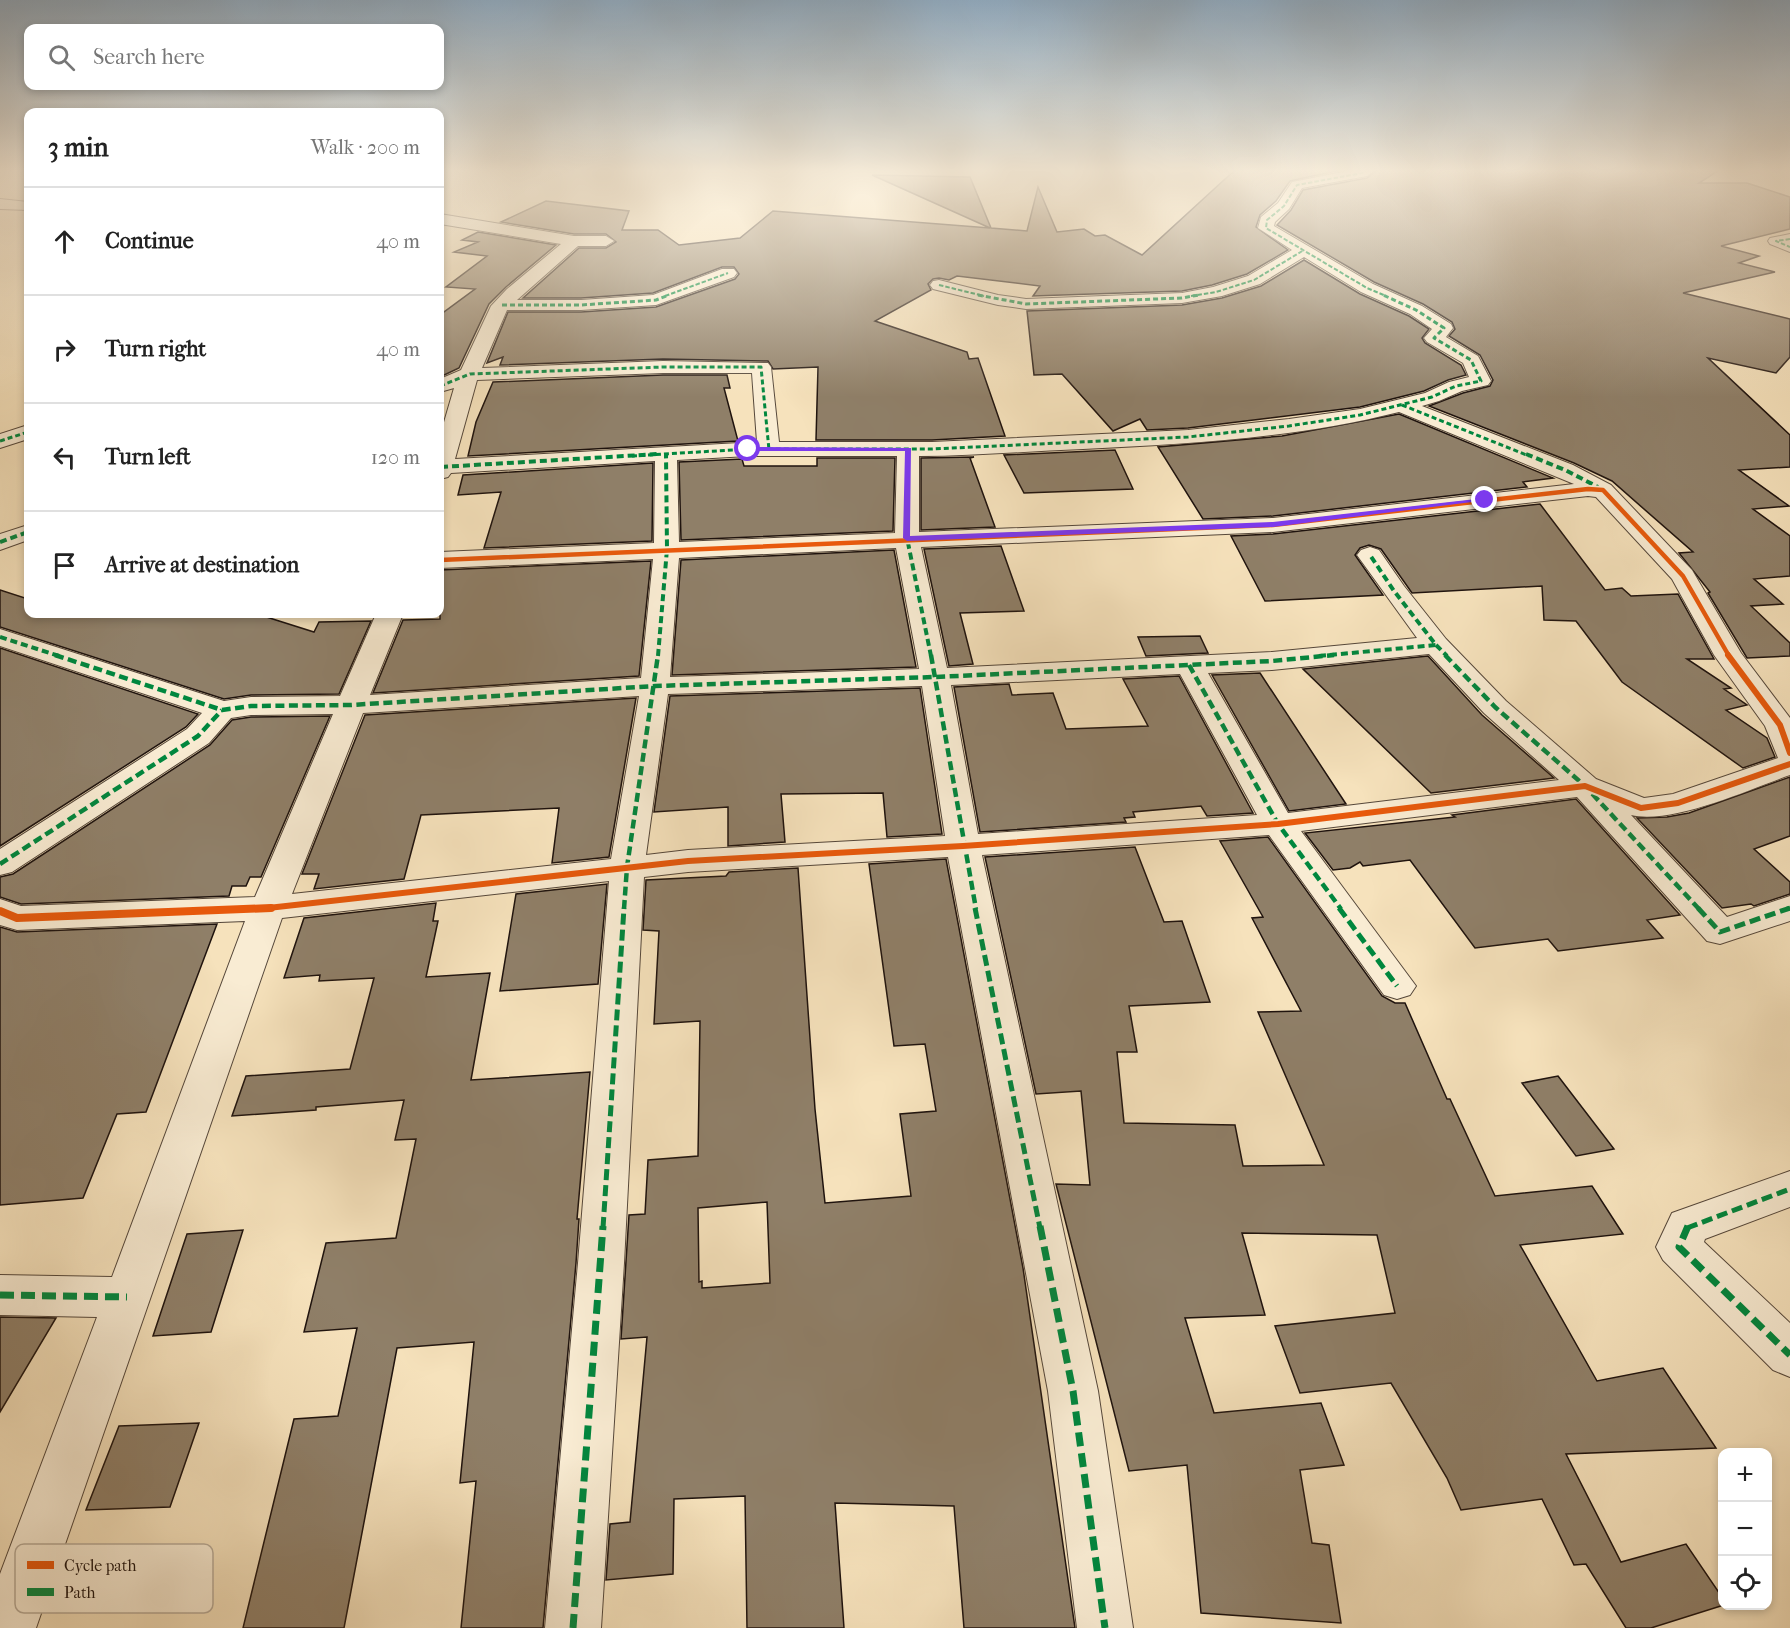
<!DOCTYPE html>
<html lang="en">
<head>
<meta charset="utf-8">
<style>
  body { margin:0; font-family:"IM FELL French Canon",serif; background:#f2f2f2; color:#222 }
  .controls { position:absolute; right:18px; bottom:18px; display:grid; overflow:hidden; border-radius:12px; box-shadow:0 3px 9px #0003 }
  .controls button { width:54px; height:54px; display:grid; place-items:center; padding:0; border:0; border-bottom:2px solid #e0e0e0; background:#fff; color:#222; font:30px sans-serif }
  .stop { position:absolute; width:18px; height:18px; margin:-14px; border:4px solid #7c3aed; border-radius:50%; background:#fff }
  .stop.end { background:#7c3aed; border-color:#fff; box-shadow:0 2px 6px #0008 }
  .list { margin:0; padding:0; list-style:none }
  h2 { display:flex; justify-content:space-between; align-items:center; height:78px; margin:0; padding:0 24px; font-size:26px }
  h2 small { font-size:20px; font-weight:400; color:#767676 }
  .list li { display:grid; grid-template-columns:39px 1fr auto; gap:18px; align-items:center; box-sizing:border-box; height:108px; padding:0 24px; border-top:2px solid #e0e0e0 }
  .list b { display:block; font-size:22px; white-space:nowrap }
  .list em { font-size:20px; font-style:normal; color:#767676 }
  .icon { flex:none; width:33px; height:33px; fill:none; stroke:currentColor; stroke-width:2; stroke-linecap:round; stroke-linejoin:round }
  .map { position:relative; flex:none; width:1790px; height:1628px; overflow:hidden }
  .search { position:absolute; background:#fff; box-shadow:0 3px 9px #0003; left:24px; top:24px; width:420px; height:66px; display:flex; align-items:center; gap:15px; box-sizing:border-box; padding:0 21px; border-radius:12px; color:#767676; font-size:22px }
  .panel { position:absolute; background:#fff; box-shadow:0 3px 9px #0003; left:24px; top:108px; width:420px; height:510px; border-radius:12px }
  .map>svg:first-child { display:block }
</style>
</head>
<body>
<div class="map">
<svg width="1790" height="1628" viewBox="0 0 1790 1628">
  <rect width="100%" height="100%" fill="#f6e2bc"/>
  <filter id="stains"><feTurbulence type="fractalNoise" baseFrequency=".00333" numOctaves="4"/><feColorMatrix values="0 0 0 0 .2 0 0 0 0 .09 0 0 0 0 .02 0 0 0 .5 -.17"/></filter>
  <radialGradient id="worn" r=".72"><stop offset=".6" stop-color="#630" stop-opacity="0"/><stop offset="1" stop-color="#630" stop-opacity=".3"/></radialGradient>
  <!-- building -->
  <g fill="#8f7f68" stroke="#1f130e" stroke-width="1.5" fill-rule="evenodd">
    <polygon points="1236,169 1345,169 1290,181 1276,201 1260,215 1256,227 1288,250 1247,274 1212,285 1182,291 1033,296 1040,286 957,276 949,280 939,278 933,279 928,284 931,290 875,321 967,352 969,359 978,358 1005,436 932,440 816,440 818,367 773,369 768,361 663,359 500,365 503,357 487,363 508,312 581,312 656,307 735,279 739,274 734,267 722,267 653,293 581,298 523,298 579,248 606,248 616,242 606,234 574,234 501,222 546,201 629,211 622,230 658,230 679,245 740,238 773,211 990,228 872,175 970,177 991,228 1027,231 1038,187 1057,232 1084,229 1095,236 1105,235 1142,255"/>
    <polygon points="1378,169 1721,169 1699,183 1747,183 1790,197 1790,229 1721,246 1759,256 1739,263 1775,272 1683,293 1790,319 1790,357 1776,373 1708,358 1790,435 1790,467 1739,470 1789,506 1753,509 1790,536 1790,576 1754,579 1783,604 1751,606 1790,643 1790,656 1747,658 1708,593 1710,592 1679,553 1693,552 1612,481 1574,463 1429,406 1463,393 1490,386 1493,380 1480,355 1449,336 1455,329 1452,322 1423,304 1374,282 1277,225 1291,210 1303,190 1367,178"/>
    <polygon points="478,232 556,245 506,287 489,304 459,368 440,377 440,315 475,289 446,287 487,256 454,252 478,242 462,240"/>
    <polygon points="1304,260 1360,294 1409,316 1429,329 1422,338 1425,343 1461,365 1466,375 1448,380 1424,391 1360,407 1188,428 1147,430 1140,419 1113,431 1062,374 1034,375 1027,311 1182,305 1222,298 1261,286"/>
    <polygon points="663,375 727,375 730,388 724,388 738,441 468,456 476,422 493,382"/>
    <polygon points="1399,414 1553,478 1523,482 1527,487 1273,516 1203,519 1158,447 1282,436"/>
    <polygon points="1115,450 1133,489 1024,493 1004,455"/>
    <polygon points="974,457 970,458 995,527 921,530 921,458"/>
    <polygon points="817,458 895,458 893,531 681,540 679,462 742,459 744,466 817,466"/>
    <polygon points="653,463 652,541 484,548 501,492 458,495 463,475"/>
    <polygon points="1540,504 1605,590 1622,588 1631,596 1678,594 1714,659 1687,659 1731,688 1724,689 1747,705 1726,710 1767,738 1775,757 1743,768 1622,682 1576,621 1544,620 1542,586 1412,593 1381,549 1369,545 1360,548 1355,555 1383,595 1265,601 1231,536 1273,534"/>
    <polygon points="1001,546 1024,611 960,613 973,664 949,666 924,549"/>
    <polygon points="894,550 916,667 672,675 681,560"/>
    <polygon points="651,561 639,676 373,693 403,620 440,619 440,570"/>
    <polygon points="0,590 28,599 28,614 257,614 314,632 319,622 371,621 339,694 251,695 224,699 0,627"/>
    <polygon points="1200,636 1208,653 1146,656 1138,637"/>
    <polygon points="0,648 198,714 186,727 0,846"/>
    <polygon points="1428,656 1482,715 1554,778 1431,793 1303,669"/>
    <polygon points="1260,673 1346,804 1289,811 1212,675"/>
    <polygon points="1179,676 1253,813 1207,816 1201,806 1133,812 1135,817 1124,818 1126,822 980,832 954,687 1009,684 1012,695 1053,693 1066,729 1148,726 1123,679"/>
    <polygon points="920,688 942,834 887,837 883,793 781,794 785,842 728,846 728,807 654,812 670,696"/>
    <polygon points="636,698 609,857 552,863 559,808 421,815 404,879 314,889 319,874 302,874 365,715"/>
    <polygon points="330,716 261,877 250,877 246,886 232,886 229,896 21,904 0,897 0,877 13,874 210,745 232,720 251,717"/>
    <polygon points="1790,777 1790,836 1754,849 1790,882 1790,894 1754,906 1751,904 1722,908 1637,818 1667,817 1689,813"/>
    <polygon points="1576,799 1680,915 1647,920 1663,938 1558,951 1548,939 1475,948 1410,860 1363,866 1360,862 1350,868 1333,870 1305,833 1455,817 1452,815"/>
    <polygon points="1268,837 1382,996 1395,1003 1405,1003 1447,1099 1450,1099 1495,1196 1592,1186 1623,1234 1520,1245 1597,1381 1663,1368 1716,1448 1566,1454 1621,1562 1686,1544 1722,1597 1724,1605 1651,1628 1626,1628 1586,1564 1574,1565 1542,1499 1461,1510 1447,1478 1391,1383 1300,1393 1275,1326 1395,1313 1377,1235 1242,1233 1265,1315 1185,1318 1214,1413 1321,1403 1344,1465 1300,1470 1312,1543 1329,1545 1341,1623 1201,1613 1187,1465 1129,1471 1056,1184 1090,1185 1081,1091 1036,1094 985,857 1135,847 1164,922 1182,921 1210,1002 1129,1006 1137,1052 1117,1052 1124,1123 1235,1125 1243,1166 1324,1165 1258,1012 1301,1011 1252,918 1263,917 1220,841"/>
    <path d="M 946,859 L 1023,1268 L 1075,1628 L 964,1628 L 954,1506 L 835,1503 L 844,1628 L 747,1628 L 745,1496 L 674,1499 L 673,1574 L 606,1580 L 610,1524 L 630,1522 L 647,1337 L 621,1339 L 629,1215 L 645,1214 L 648,1160 L 698,1156 L 700,1021 L 654,1024 L 659,931 L 643,930 L 646,880 L 726,876 L 729,872 L 798,868 L 815,1109 L 825,1203 L 911,1196 L 900,1114 L 936,1111 L 925,1044 L 894,1046 L 869,864 ZM 767,1202 L 770,1283 L 702,1288 L 702,1281 L 699,1282 L 698,1208 Z"/>
    <polygon points="607,884 598,984 500,991 516,894"/>
    <polygon points="436,903 433,921 438,921 426,977 490,973 471,1080 590,1072 577,1219 579,1219 576,1263 543,1628 461,1628 476,1481 460,1483 474,1342 397,1348 344,1628 243,1628 294,1419 338,1416 357,1328 304,1332 326,1243 396,1238 416,1139 395,1140 404,1100 316,1107 316,1110 232,1116 246,1076 350,1069 374,978 319,981 320,975 284,978 304,918"/>
    <polygon points="217,924 146,1112 117,1114 83,1198 0,1205 0,927 17,932"/>
    <polygon points="1558,1076 1614,1149 1576,1156 1522,1083"/>
    <polygon points="243,1230 211,1332 153,1336 187,1234"/>
    <polygon points="0,1317 56,1318 0,1412"/>
    <polygon points="199,1423 170,1507 86,1510 119,1426"/>
  </g>
  <g fill="none" stroke-linecap="round" stroke-linejoin="round">
    <!-- minor casing -->
    <g stroke="#55473a" stroke-width="2">
      <g id="minor">
        <path d="M 1358,169 L 1376,169 L 1367,176 L 1302,188 L 1289,209 L 1275,222 L 1274,226 L 1373,284 L 1422,306 L 1451,324 L 1453,328 L 1446,337 L 1478,356 L 1491,381 L 1488,385 L 1462,391 L 1439,401 L 1422,406 L 1573,465 L 1611,485 L 1692,570 L 1741,653 L 1790,718 L 1790,775 C 1750,789 1671,825 1631,815 L 1727,917 L 1790,896 L 1790,921 L 1720,944 L 1707,941 L 1577,797 L 1301,831 L 1416,986 L 1410,995 L 1397,999 L 1384,995 L 1269,835 L 982,855 L 1098,1391 L 1133,1628 L 1077,1628 L 1048,1391 L 948,857 L 688,872 L 644,877 L 624,1263 L 601,1628 L 545,1628 L 578,1263 L 609,881 L 282,918 L 36,1628 L 0,1628 L 0,1574 L 97,1317 L 0,1315 L 0,1275 L 112,1277 L 245,921 L 17,930 L 0,925 L 0,899 L 21,906 L 255,897 L 333,714 L 251,715 L 231,718 L 209,743 L 12,872 L 0,875 L 0,849 L 187,729 L 202,713 L 0,646 L 0,629 L 224,701 L 251,697 L 340,696 L 376,614 L 403,614 L 370,695 L 641,678 L 653,559 L 440,568 L 440,552 L 654,543 L 655,461 L 451,473 L 448,477 L 440,479 L 440,436 L 454,388 L 440,392 L 440,379 L 461,370 L 491,306 L 507,289 L 561,244 L 440,224 L 440,214 L 574,236 L 606,236 L 614,241 L 606,246 L 578,246 L 517,300 L 581,300 L 653,295 L 722,269 L 734,269 L 737,273 L 734,277 L 656,305 L 581,310 L 507,310 L 482,368 L 663,361 L 768,363 L 771,367 L 779,442 L 932,442 L 1188,430 L 1289,419 L 1360,409 L 1425,393 L 1449,382 L 1469,377 L 1463,363 L 1427,342 L 1424,338 L 1432,329 L 1410,314 L 1361,292 L 1304,257 L 1260,284 L 1222,296 L 1182,303 L 1026,309 L 998,305 L 933,289 L 930,285 L 933,281 L 939,280 L 998,295 L 1026,299 L 1182,293 L 1213,287 L 1248,276 L 1292,250 L 1258,228 L 1261,217 L 1278,203 L 1292,182 ZM 663,373 L 752,373 L 757,442 L 455,459 L 477,380 ZM 1399,412 L 1574,484 L 1273,518 L 919,532 L 919,456 C 974,456 1029,451 1083,449 C 1189,444 1296,438 1399,412 ZM 748,456 L 897,456 L 895,533 L 679,542 L 677,460 ZM 1588,496 L 1596,497 L 1672,579 L 1714,655 L 1765,726 L 1778,758 L 1673,794 L 1644,798 L 1596,779 L 1506,701 L 1446,639 L 1404,586 L 1379,550 L 1370,547 L 1361,550 L 1357,555 L 1417,638 L 1272,652 L 947,668 L 921,547 L 1273,532 ZM 896,548 L 919,669 L 670,677 L 679,558 ZM 1429,654 L 1484,713 L 1559,780 L 1288,813 L 1208,673 L 1272,670 ZM 1180,674 L 1257,815 L 978,834 L 951,685 ZM 922,686 L 945,836 L 688,850 L 646,855 L 668,694 ZM 639,696 L 611,859 L 292,894 L 363,713 Z"/>
        <polygon points="0,199 28,202 28,210 0,209"/>
        <polygon points="1790,234 1790,252 1770,244 1768,241 1770,238"/>
        <polygon points="28,425 28,439 0,448 0,434"/>
        <polygon points="28,525 28,540 0,550 0,534"/>
        <polygon points="1790,1171 1790,1207 1705,1239 1704,1242 1790,1323 1790,1377 1773,1370 1663,1260 1656,1247 1672,1213"/>
      </g>
    </g>
    <!-- minor -->
    <use href="#minor" fill="#f9ecd3" fill-rule="evenodd"/>
    <!-- quiet-far5 -->
    <g stroke="#00873e" stroke-width="2" stroke-dasharray="4.5 2" stroke-linecap="butt">
      <polyline points="1369,169 1362,173 1297,185 1284,206 1267,220 1266,228 1367,288 1386,296"/>
      <polyline points="1790,239 1776,241 1790,247"/>
      <polyline points="939,285 984,296"/>
      <polyline points="665,296 728,273"/>
      <polyline points="1191,296 1216,292 1254,280 1304,250"/>
    </g>
    <!-- quiet-far4 -->
    <g stroke="#00873e" stroke-width="3" stroke-dasharray="5 3" stroke-linecap="butt">
      <polyline points="978,295 1026,304 1182,298 1199,295"/>
      <polyline points="502,305 581,305 656,300 669,295"/>
      <polyline points="440,386 470,374 663,367 761,367 769,450"/>
      <polyline points="1402,405 1529,456"/>
      <polyline points="0,441 28,432"/>
      <polyline points="632,456 748,449 932,449 1188,437 1289,426 1360,415 1432,397 1456,386 1481,381 1471,360 1434,338 1444,328 1416,310 1383,295"/>
      <polyline points="908,456 908,449"/>
    </g>
    <!-- quiet-far3 -->
    <g stroke="#00873e" stroke-width="4" stroke-dasharray="7 4" stroke-linecap="butt">
      <polyline points="908,454 907,538 931,656"/>
      <polyline points="1526,454 1565,470 1598,487"/>
      <polyline points="441,467 658,454"/>
      <polyline points="0,542 28,532"/>
      <polyline points="0,637 59,656"/>
      <polyline points="1436,645 1447,656"/>
      <polyline points="658,656 667,549 666,454"/>
      <polyline points="1319,656 1436,645 1394,591 1370,555"/>
    </g>
    <!-- quiet-far2 -->
    <g stroke="#00873e" stroke-width="4.5" stroke-dasharray="9 4.5" stroke-linecap="butt">
      <polyline points="55,655 222,710 251,706 351,705 655,686 935,677 1272,661 1334,655"/>
      <polyline points="931,655 976,909"/>
      <polyline points="1445,655 1495,707 1585,786 1699,909"/>
      <polyline points="1189,665 1278,824 1341,909"/>
      <polyline points="0,864 198,736 222,710"/>
      <polyline points="624,909 627,867 658,655"/>
      <polyline points="1787,909 1790,908"/>
    </g>
    <!-- quiet-far1 -->
    <g stroke="#00873e" stroke-width="5" stroke-dasharray="11 5" stroke-linecap="butt">
      <polyline points="975,908 1040,1228"/>
      <polyline points="1339,908 1397,986"/>
      <polyline points="1698,908 1720,932 1790,908"/>
      <polyline points="603,1228 624,908"/>
      <polyline points="1687,1228 1790,1189"/>
    </g>
    <!-- quiet -->
    <g stroke="#00873e" stroke-width="7" stroke-dasharray="14 7" stroke-linecap="butt">
      <polyline points="1040,1226 1073,1391 1105,1628"/>
      <polyline points="1688,1226 1679,1247 1790,1355"/>
      <polyline points="0,1295 127,1297"/>
      <polyline points="573,1628 603,1226"/>
    </g>
    <!-- cycleway-far2 casing -->
    <g stroke="#f9ecd3" stroke-width="8">
      <polyline id="cycleway-far2" points="440,560 1273,525 1588,489 1603,490 1683,576 1729,656"/>
    </g>
    <!-- cycleway-far1 casing -->
    <g stroke="#f9ecd3" stroke-width="10">
      <g id="cycleway-far1">
        <polyline points="1728,655 1780,725 1790,753"/>
        <polyline points="238,909 268,908 688,861 963,846 1278,824 1585,786 1641,808 1678,803 1790,764"/>
      </g>
    </g>
    <!-- cycleway casing -->
    <g stroke="#f9ecd3" stroke-width="11">
      <polyline id="cycleway" points="0,911 17,918 271,908"/>
    </g>
    <!-- cycleway-far2 -->
    <use href="#cycleway-far2" stroke="#e8590c" stroke-width="4.5"/>
    <!-- cycleway-far1 -->
    <use href="#cycleway-far1" stroke="#e8590c" stroke-width="6"/>
    <!-- cycleway -->
    <use href="#cycleway" stroke="#e8590c" stroke-width="8"/>
  </g>
  <!-- sky -->
  <linearGradient id="sky" x2="0" y2="1"><stop stop-color="#90aabf"/><stop offset="0.43" stop-color="#fbf2e1"/><stop offset="1" stop-color="#fbf2e1" stop-opacity="0"/></linearGradient>
  <rect width="1790" height="397" fill="url(#sky)"/>
  <!-- route -->
  <polygon fill="#7c3aed" points="748,447 911,448 910,536 1273,522 1485,498 1488,500 1273,527 907,541 903,538 905,451 745,451"/>
  <!-- legend -->
  <rect x="15" y="1544" width="198" height="69" rx="9" fill="#f9ecd3" stroke="#b8ab98" stroke-width="1.5"/>
  <rect x="27" y="1561" width="27" height="8" fill="#e8590c"/>
  <rect x="27" y="1588" width="27" height="8" fill="#00873e"/>
  <g font-size="16" fill="#1f130e">
    <text x="64" y="1571">Cycle path</text>
    <text x="64" y="1598">Path</text>
  </g>
  <rect width="100%" height="100%" filter="url(#stains)"/>
  <rect width="100%" height="100%" fill="url(#worn)"/>
</svg>
<div class="controls">
<button>+</button>
<button>−</button>
<button><svg class="icon" aria-label="locate" viewBox="0 0 24 24"><circle cx="12" cy="12" r="6"/><path d="M12 2v4M12 18v4M2 12h4M18 12h4"/></svg></button>
</div>
<div class="stop" style="left:748px;top:449px"></div>
<div class="stop end" style="left:1485px;top:500px"></div>
<div class="search"><svg class="icon" aria-label="search" viewBox="0 0 24 24"><circle cx="10" cy="10" r="6"/><path d="M15 15l6 6"/></svg>Search here</div>
<section class="panel">
<h2>3 min<small>Walk · 200 m</small></h2>
<ul class="list">
<li><svg class="icon" aria-label="ahead" viewBox="0 0 24 24"><path d="M12 20V5M6 11l6-6 6 6"/></svg><div><b>Continue</b></div><em>40 m</em></li>
<li><svg class="icon" aria-label="right" viewBox="0 0 24 24"><path d="M7 20v-9h11M14 6l5 5-5 5"/></svg><div><b>Turn right</b></div><em>40 m</em></li>
<li><svg class="icon" aria-label="left" viewBox="0 0 24 24"><path d="M17 20v-9H6M10 6l-5 5 5 5"/></svg><div><b>Turn left</b></div><em>120 m</em></li>
<li><svg class="icon" aria-label="arrive" viewBox="0 0 24 24"><path d="M6 21V4h12l-3 4 3 4H6"/></svg><div><b>Arrive at destination</b></div></li>
</ul>
</section>
</div>
</body>
</html>
